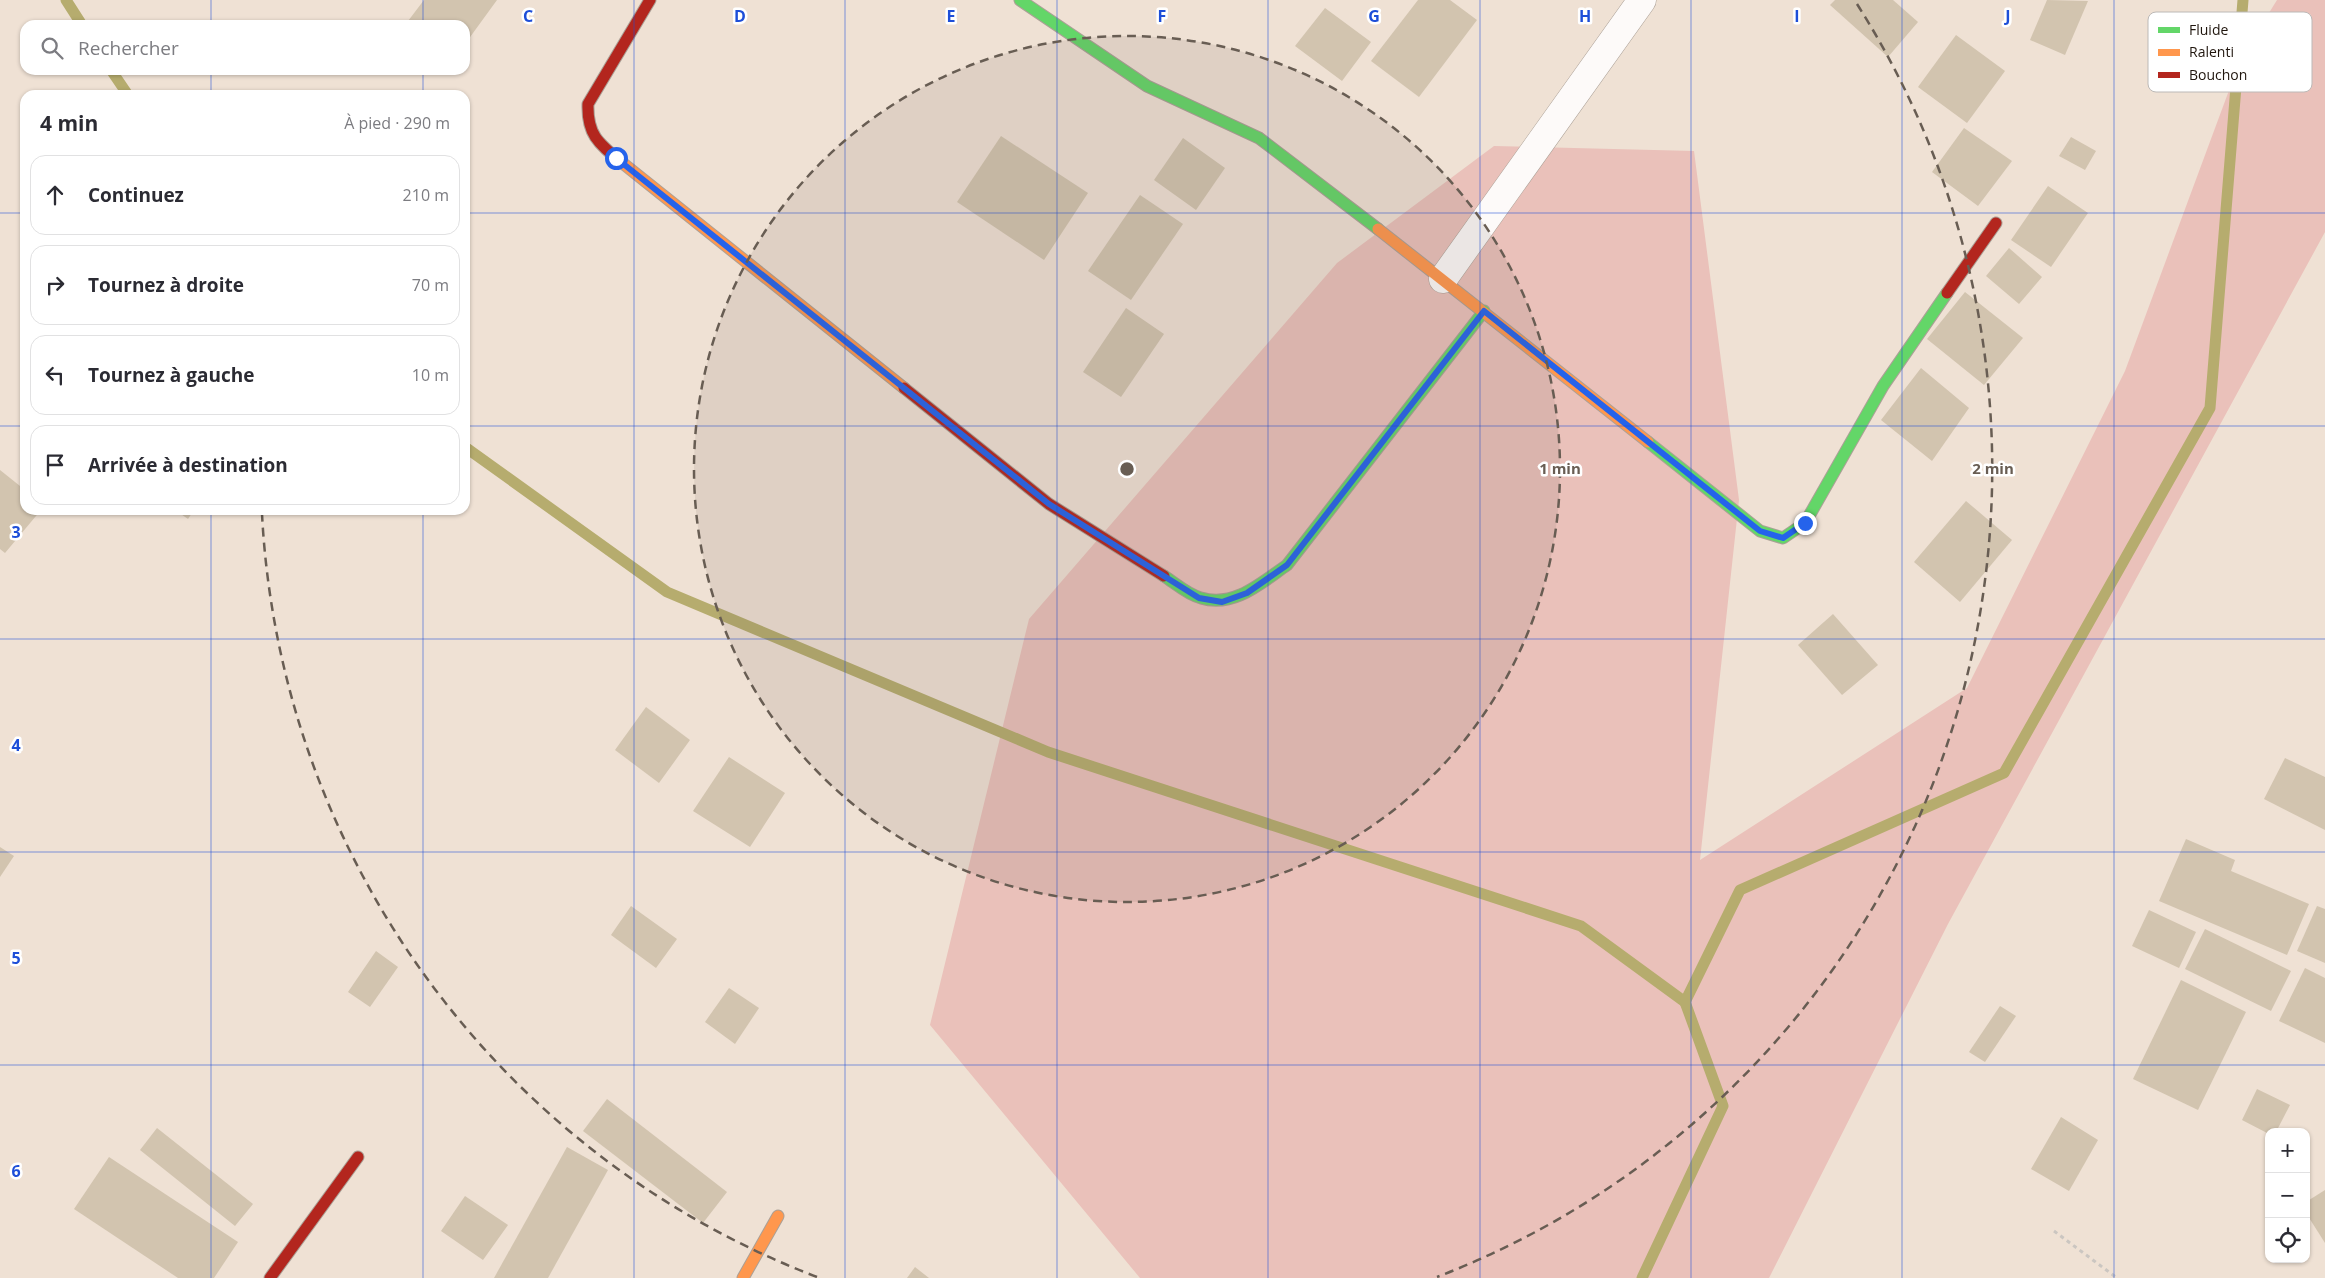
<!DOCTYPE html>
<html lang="fr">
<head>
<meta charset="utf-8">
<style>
  body { margin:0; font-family:"Open Sans",sans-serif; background:#f2f2f3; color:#2b2b33 }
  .controls { position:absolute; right:15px; bottom:15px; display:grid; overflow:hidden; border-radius:10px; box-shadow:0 1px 4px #0004 }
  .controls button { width:45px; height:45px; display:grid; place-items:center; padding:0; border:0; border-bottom:1px solid #e1e1e2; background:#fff; color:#2b2b33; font:25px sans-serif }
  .stop { position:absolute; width:15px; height:15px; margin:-11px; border:4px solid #2563eb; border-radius:50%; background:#fff }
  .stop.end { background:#2563eb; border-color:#fff; box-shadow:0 1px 5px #0008 }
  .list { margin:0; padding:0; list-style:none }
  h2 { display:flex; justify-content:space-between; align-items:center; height:65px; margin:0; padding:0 20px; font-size:21px }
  h2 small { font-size:16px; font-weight:400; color:#7c7c81 }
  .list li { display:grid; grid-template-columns:32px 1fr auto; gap:15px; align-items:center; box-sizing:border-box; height:80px; margin:0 10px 10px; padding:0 10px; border:1px solid #e1e1e2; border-radius:15px }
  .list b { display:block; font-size:19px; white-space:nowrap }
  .list em { font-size:16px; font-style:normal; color:#7c7c81 }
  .icon { flex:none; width:28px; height:28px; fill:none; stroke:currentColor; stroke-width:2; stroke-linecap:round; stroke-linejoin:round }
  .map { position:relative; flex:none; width:2325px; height:1278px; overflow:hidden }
  .search { position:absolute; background:#fff; box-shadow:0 1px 4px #0004; left:20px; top:20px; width:450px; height:55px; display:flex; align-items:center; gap:12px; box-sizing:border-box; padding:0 18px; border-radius:15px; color:#7c7c81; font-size:19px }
  .panel { position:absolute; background:#fff; box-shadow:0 1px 4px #0004; left:20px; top:90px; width:450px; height:425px; border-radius:15px }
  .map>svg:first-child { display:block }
</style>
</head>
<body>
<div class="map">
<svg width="2325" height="1278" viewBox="0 0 2325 1278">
  <rect width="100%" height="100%" fill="#efe1d4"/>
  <!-- green -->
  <polygon fill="#eac1ba" points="2277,0 2325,0 2325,232 1948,924 1769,1278 1140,1278 930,1025 1029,619 1337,263 1494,146 1694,151 1739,500 1700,860 1967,688 2125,371 2241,58"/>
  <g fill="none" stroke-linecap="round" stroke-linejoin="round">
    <!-- stream -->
    <g stroke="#b6ac6e" stroke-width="11">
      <polyline points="66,0 82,25"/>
      <polyline points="111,70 128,95"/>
      <polyline points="465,447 667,592 1048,752 1581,926 1685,1002"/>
      <polyline points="1642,1278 1723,1106 1685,1002 1740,890 2004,773 2210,408 2243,0"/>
    </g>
  </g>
  <!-- building -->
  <g fill="#d2c4af">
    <polygon points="424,0 497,0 465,44 465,25 405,25"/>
    <polygon points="1418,0 1450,0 1477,20 1419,97 1371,61"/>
    <polygon points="1835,0 1893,0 1918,22 1888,57 1830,5"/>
    <polygon points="2047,0 2088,1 2065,55 2030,40"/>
    <polygon points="1325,8 1371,42 1342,81 1295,46"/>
    <polygon points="1956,35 2005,71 1967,123 1918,87"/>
    <polygon points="1964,128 2012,161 1978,206 1932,172"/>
    <polygon points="1001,136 1088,193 1044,260 957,202"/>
    <polygon points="2071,137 2096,151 2085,170 2059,156"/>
    <polygon points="1183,138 1225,168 1196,210 1154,180"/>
    <polygon points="2048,186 2088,213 2051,267 2011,240"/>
    <polygon points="1140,195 1183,224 1131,300 1088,271"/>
    <polygon points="2009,248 2042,277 2019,304 1986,276"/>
    <polygon points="1965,292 2023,338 1984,385 1927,339"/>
    <polygon points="1126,308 1164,334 1121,397 1083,372"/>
    <polygon points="1921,368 1969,408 1932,461 1881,420"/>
    <polygon points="0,470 25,490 25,510 41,510 5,553 0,549"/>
    <polygon points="1966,501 2012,540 1960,602 1914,562"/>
    <polygon points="175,510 194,510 188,519"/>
    <polygon points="1833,614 1878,665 1842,695 1798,645"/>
    <polygon points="646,707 690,740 659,783 615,750"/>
    <polygon points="729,757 785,793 750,847 693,811"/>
    <polygon points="2285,758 2325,777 2325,830 2264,799"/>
    <polygon points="2186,839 2235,860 2231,871 2309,904 2287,955 2159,901"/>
    <polygon points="0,847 14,856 0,877"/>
    <polygon points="631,906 677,939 656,968 611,935"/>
    <polygon points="2317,906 2325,909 2325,963 2297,951"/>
    <polygon points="2149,910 2196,932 2179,968 2132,946"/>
    <polygon points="2205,929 2291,971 2271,1011 2185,969"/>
    <polygon points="376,951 398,967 370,1007 348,992"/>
    <polygon points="2305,968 2325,978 2325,1043 2279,1021"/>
    <polygon points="2181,980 2246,1012 2198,1110 2133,1079"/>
    <polygon points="729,988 759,1008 735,1044 705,1022"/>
    <polygon points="2000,1006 2016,1016 1985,1062 1969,1052"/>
    <polygon points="2257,1089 2290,1105 2276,1132 2269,1132 2269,1134 2242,1120"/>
    <polygon points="607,1099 727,1192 703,1223 583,1131"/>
    <polygon points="2061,1117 2098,1140 2069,1191 2031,1169"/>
    <polygon points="157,1128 253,1204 235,1226 140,1150"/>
    <polygon points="567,1147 608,1170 548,1278 494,1278"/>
    <polygon points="109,1157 238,1242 214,1278 178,1278 74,1209"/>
    <polygon points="2325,1190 2325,1243 2306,1213 2306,1202"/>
    <polygon points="465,1196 508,1225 483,1260 441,1231"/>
    <polygon points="915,1267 929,1278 907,1278"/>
  </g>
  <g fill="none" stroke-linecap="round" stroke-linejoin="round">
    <!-- street casing -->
    <g stroke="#aba096" stroke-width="29">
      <polyline id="street" points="1443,279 1642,0"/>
    </g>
    <!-- fast casing -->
    <g stroke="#aba096" stroke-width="13">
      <g id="fast">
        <polyline points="1020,0 1147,86 1259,138 1378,229"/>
        <polyline points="1648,442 1760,531 1783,538 1805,523 1883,386 1947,293"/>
        <path d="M 1164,576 C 1175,583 1188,595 1201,598 C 1234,608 1261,583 1287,565 L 1484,311"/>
      </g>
    </g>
    <!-- slow casing -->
    <g stroke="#aba096" stroke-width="13">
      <g id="slow">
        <polyline points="620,161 904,388"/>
        <polyline points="1378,229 1648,442"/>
        <polyline points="743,1278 778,1216"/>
      </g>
    </g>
    <!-- jam casing -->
    <g stroke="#aba096" stroke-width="13">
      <g id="jam">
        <path d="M 620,161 C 598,143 587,134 588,104 L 650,0"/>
        <polyline points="1947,293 1996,223"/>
        <polyline points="904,388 1049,504 1164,576"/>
        <polyline points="270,1278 358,1157"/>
      </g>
    </g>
    <!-- path -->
    <polyline stroke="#cbc6c1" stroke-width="3" stroke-dasharray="4 4" stroke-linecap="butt" points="2054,1231 2117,1278"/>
    <!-- street -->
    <use href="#street" stroke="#fdfaf9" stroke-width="28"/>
    <!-- fast -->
    <use href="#fast" stroke="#63d668" stroke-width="11"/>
    <!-- slow -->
    <use href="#slow" stroke="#ff974d" stroke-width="11"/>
    <!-- jam -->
    <use href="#jam" stroke="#b3261e" stroke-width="11"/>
  </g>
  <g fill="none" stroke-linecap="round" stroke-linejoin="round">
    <!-- route -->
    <polyline stroke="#2563eb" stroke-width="6" points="616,158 1049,504 1199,598 1222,602 1247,593 1287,565 1484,311 1760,531 1783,538 1805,523"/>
  </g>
  <!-- grid -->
  <path fill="none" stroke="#1d4ed8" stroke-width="1" stroke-opacity="0.55" d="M 211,0 L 211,25M 423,0 L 423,25M 634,0 L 634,1278M 845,0 L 845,1278M 1057,0 L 1057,1278M 1268,0 L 1268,1278M 1480,0 L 1480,1278M 1691,0 L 1691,1278M 1902,0 L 1902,1278M 2114,0 L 2114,1278M 211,70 L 211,95M 423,70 L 423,95M 0,213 L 25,213M 465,213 L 2325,213M 0,426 L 25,426M 465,426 L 2325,426M 211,510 L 211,1278M 423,510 L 423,1278M 0,639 L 2325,639M 0,852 L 2325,852M 0,1065 L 2325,1065"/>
  <!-- distance rings -->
  <circle cx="1127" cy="469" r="433" fill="#685d53" fill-opacity=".12"/>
  <g fill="none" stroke="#685d53" stroke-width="2.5" stroke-dasharray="9 6">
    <circle cx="1127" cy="469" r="433"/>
    <path d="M817 1277A866 866 0 0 1 262 514M1857 4A866 866 0 0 1 1437 1277"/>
  </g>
  <!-- legend -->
  <rect x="2148" y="12" width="164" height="80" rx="8" fill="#fff" stroke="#bcb9b7" stroke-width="1"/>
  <rect x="2158" y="27" width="22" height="6" fill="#63d668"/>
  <rect x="2158" y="49" width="22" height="7" fill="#ff974d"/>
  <rect x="2158" y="72" width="22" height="6" fill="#b3261e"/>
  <g font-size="14" fill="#20160e">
    <text x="2189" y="35">Fluide</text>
    <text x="2189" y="57">Ralenti</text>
    <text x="2189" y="80">Bouchon</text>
  </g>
  <g font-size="16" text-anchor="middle" font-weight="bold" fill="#1d4ed8" stroke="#fff" stroke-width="5" stroke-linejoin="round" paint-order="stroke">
    <text x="528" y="22">C</text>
    <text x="740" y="22">D</text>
    <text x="951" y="22">E</text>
    <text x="1162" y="22">F</text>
    <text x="1374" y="22">G</text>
    <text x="1585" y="22">H</text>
    <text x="1797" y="22">I</text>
    <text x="2008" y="22">J</text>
    <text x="16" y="538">3</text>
    <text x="16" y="751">4</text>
    <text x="16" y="964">5</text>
    <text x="16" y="1177">6</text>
  </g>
  <circle cx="1127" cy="469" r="8" fill="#685d53" stroke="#fff" stroke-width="2.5"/>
  <g font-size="15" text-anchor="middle" font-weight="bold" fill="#685d53" stroke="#fff" stroke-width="5" stroke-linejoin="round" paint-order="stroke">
    <text x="1560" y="474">1 min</text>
    <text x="1993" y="474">2 min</text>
  </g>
</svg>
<div class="controls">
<button>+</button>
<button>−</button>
<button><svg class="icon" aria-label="locate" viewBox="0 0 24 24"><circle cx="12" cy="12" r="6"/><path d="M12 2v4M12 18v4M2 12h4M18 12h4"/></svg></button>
</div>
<div class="stop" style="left:616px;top:158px"></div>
<div class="stop end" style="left:1805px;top:523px"></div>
<div class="search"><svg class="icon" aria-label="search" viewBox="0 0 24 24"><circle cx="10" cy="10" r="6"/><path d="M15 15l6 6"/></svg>Rechercher</div>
<section class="panel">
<h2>4 min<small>À pied · 290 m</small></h2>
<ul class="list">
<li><svg class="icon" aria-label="ahead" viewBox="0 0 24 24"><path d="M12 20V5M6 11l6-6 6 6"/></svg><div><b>Continuez</b></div><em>210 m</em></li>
<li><svg class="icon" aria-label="right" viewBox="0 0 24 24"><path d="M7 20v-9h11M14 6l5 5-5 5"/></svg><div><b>Tournez à droite</b></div><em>70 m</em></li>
<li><svg class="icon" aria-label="left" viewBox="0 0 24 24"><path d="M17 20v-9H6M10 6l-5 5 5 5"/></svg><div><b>Tournez à gauche</b></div><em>10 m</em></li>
<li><svg class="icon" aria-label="arrive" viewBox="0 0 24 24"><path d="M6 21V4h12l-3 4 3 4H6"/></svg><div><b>Arrivée à destination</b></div></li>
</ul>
</section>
</div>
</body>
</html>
